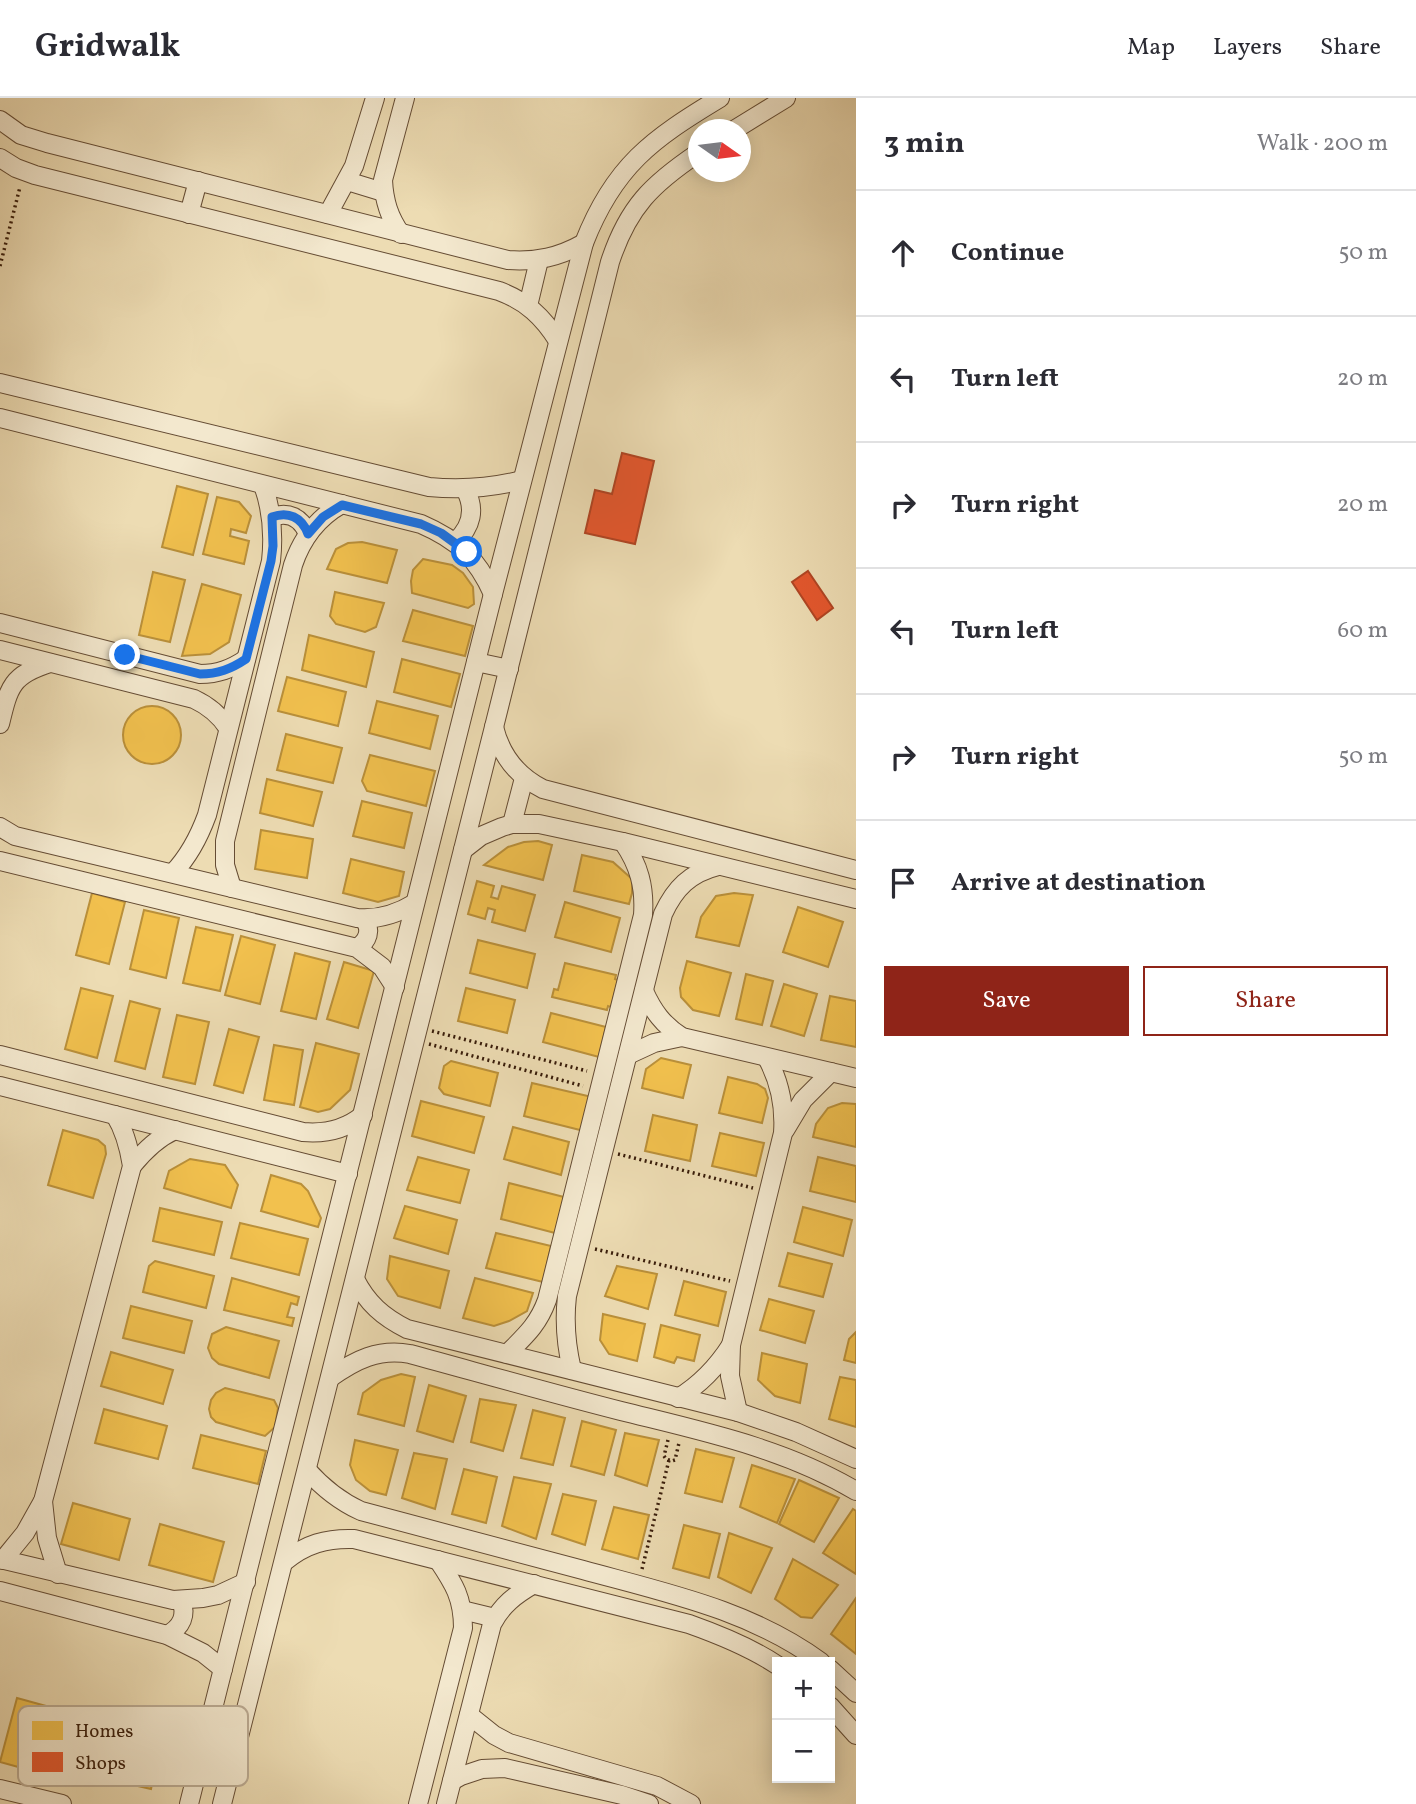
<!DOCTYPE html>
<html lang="en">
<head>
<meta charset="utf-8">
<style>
  body { margin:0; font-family:Vollkorn,serif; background:#f2f2f3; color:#2b2b33 }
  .controls { position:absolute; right:21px; bottom:21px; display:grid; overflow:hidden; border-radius:0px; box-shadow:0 4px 18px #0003 }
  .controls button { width:63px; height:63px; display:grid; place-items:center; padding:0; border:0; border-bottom:2px solid #e1e1e2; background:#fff; color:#2b2b33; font:35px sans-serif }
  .compass { position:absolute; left:688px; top:21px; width:63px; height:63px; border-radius:50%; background:#fff; box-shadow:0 4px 18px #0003; rotate:104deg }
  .stop { position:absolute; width:21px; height:21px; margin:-16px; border:5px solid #1a73e8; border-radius:50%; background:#fff }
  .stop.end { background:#1a73e8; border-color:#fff; box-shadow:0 2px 7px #0008 }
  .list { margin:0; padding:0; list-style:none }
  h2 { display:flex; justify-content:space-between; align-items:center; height:91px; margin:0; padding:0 28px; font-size:30px }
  h2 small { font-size:23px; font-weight:400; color:#7c7c81 }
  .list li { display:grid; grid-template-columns:46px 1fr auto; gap:21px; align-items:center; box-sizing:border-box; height:126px; padding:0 28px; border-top:2px solid #e1e1e2 }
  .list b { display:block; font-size:26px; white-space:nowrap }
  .list em { font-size:23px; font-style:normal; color:#7c7c81 }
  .actions { display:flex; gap:14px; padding:21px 28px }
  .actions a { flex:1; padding:16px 0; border:2px solid #8f2418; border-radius:0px; text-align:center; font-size:24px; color:#8f2418 }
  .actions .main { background:#8f2418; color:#fff }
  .icon { flex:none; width:38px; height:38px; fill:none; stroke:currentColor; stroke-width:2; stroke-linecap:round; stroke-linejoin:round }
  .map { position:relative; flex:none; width:856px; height:1706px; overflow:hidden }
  header { display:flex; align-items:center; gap:42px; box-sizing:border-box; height:98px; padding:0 35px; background:#fff; border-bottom:2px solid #e1e1e2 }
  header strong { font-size:33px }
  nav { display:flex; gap:38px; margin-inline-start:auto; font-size:24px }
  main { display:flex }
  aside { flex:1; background:#fff }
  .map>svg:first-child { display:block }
</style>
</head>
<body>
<header>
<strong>Gridwalk</strong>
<nav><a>Map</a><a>Layers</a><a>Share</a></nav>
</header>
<main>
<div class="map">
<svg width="856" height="1706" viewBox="0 0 856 1706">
  <rect width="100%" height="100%" fill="#eddcb3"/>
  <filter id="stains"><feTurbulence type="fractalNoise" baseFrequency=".00286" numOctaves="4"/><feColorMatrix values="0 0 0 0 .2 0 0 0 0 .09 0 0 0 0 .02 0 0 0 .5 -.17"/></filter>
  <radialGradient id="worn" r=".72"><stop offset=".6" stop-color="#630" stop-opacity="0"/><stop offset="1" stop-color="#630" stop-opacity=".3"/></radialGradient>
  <!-- homes -->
  <g fill="#f2c14e" stroke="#ba903a" stroke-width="2">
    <polygon points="177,388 208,396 193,457 162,449"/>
    <polygon points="217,399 239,404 251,418 246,435 231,431 230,438 249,443 244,466 203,456"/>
    <polygon points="362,444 397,452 387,485 327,471 336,451 348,445"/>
    <polygon points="423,461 452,467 463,475 473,489 474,506 468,510 412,495 411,483 413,472"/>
    <polygon points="153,474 185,482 170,544 139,537"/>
    <polygon points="202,486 241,497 229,544 210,556 182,558"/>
    <polygon points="335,494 384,505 376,529 365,534 336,526 330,518"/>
    <polygon points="413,512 473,528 465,558 403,543"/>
    <polygon points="309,537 374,554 366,589 302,572"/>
    <polygon points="402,561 460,576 451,609 394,594"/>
    <polygon points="287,579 346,594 338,628 278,613"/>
    <polygon points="377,603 438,618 430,651 369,635"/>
    <circle cx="152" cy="637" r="29"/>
    <polygon points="286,636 342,650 333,685 277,672"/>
    <polygon points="370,657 435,673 426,708 367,693 362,683"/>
    <polygon points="267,681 322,694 313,728 260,715"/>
    <polygon points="362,703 412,715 404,750 353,738"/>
    <polygon points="261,732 313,741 307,780 255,771"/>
    <polygon points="538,743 552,747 543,782 484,767 508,749 524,744"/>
    <polygon points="582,757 613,764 632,781 632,795 629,806 574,793"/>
    <polygon points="351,761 404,774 399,798 378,804 343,795"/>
    <polygon points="477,783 494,788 491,799 498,801 502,788 535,797 525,833 492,824 495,812 488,810 485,821 468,816"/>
    <polygon points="92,795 125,804 109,866 76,857"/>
    <polygon points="734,795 753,797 739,848 696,839 701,819 716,798"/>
    <polygon points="565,804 620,820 611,854 555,839"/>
    <polygon points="798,809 843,824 828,869 783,854"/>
    <polygon points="144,812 179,820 166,880 130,871"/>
    <polygon points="196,829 233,837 220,893 183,885"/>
    <polygon points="241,838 275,847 260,906 225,897"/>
    <polygon points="478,842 535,856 527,890 470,875"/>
    <polygon points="295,855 330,864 316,921 281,913"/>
    <polygon points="687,863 731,875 719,918 693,912 681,899 680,890"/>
    <polygon points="344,864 374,873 358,930 327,921"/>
    <polygon points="565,865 616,877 615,881 618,882 611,909 608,908 607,912 552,899 554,891 558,892"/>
    <polygon points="746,876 773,883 762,927 736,921"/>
    <polygon points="784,886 817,896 804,938 771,928"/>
    <polygon points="81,890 113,898 97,960 65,951"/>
    <polygon points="466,890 515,902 507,935 458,923"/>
    <polygon points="830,898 856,903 856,949 821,942"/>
    <polygon points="130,903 160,911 145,971 115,963"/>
    <polygon points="551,915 606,929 599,959 543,944"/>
    <polygon points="177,917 209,924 195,986 163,979"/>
    <polygon points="229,931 259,939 243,995 214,987"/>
    <polygon points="316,945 359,956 350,992 330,1011 318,1014 300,1009"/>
    <polygon points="274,947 303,952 294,1007 264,1002"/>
    <polygon points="661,960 691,967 683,1000 642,990 646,971"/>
    <polygon points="451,963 498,975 490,1008 444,996 439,990 444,968"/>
    <polygon points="728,979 757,986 765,991 768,1000 762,1025 719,1015"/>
    <polygon points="532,985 592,999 584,1033 524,1018"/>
    <polygon points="421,1003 484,1019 474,1055 412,1038"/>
    <polygon points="842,1005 856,1006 856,1049 813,1039 816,1026 828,1010"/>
    <polygon points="653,1017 697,1027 690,1063 645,1053"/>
    <polygon points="513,1029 569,1044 561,1077 504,1061"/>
    <polygon points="63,1032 98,1042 105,1048 106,1056 93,1100 48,1087"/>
    <polygon points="720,1035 764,1045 756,1078 712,1068"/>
    <polygon points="418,1059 469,1072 460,1105 407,1092"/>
    <polygon points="818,1059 856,1068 856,1104 810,1093"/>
    <polygon points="190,1061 225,1067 238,1087 231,1110 164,1090 169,1073"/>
    <polygon points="271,1077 301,1086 308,1093 321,1120 318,1129 261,1113"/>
    <polygon points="509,1085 564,1099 555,1135 501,1121"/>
    <polygon points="405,1108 457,1122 448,1156 394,1140"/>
    <polygon points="803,1109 852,1122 843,1158 794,1144"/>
    <polygon points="160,1110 222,1124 214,1157 153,1143"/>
    <polygon points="240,1125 308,1141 299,1177 231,1160"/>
    <polygon points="496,1135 551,1148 543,1184 486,1170"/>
    <polygon points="788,1155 832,1166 823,1199 779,1188"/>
    <polygon points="390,1158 449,1173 440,1210 398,1198 387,1181"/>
    <polygon points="155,1163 214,1178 206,1210 143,1194 149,1168"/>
    <polygon points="617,1168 657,1176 648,1211 605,1198"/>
    <polygon points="232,1180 299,1199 297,1207 291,1205 287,1219 294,1220 292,1228 224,1212"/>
    <polygon points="475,1180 533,1195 527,1213 509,1223 494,1228 463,1220"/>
    <polygon points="684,1183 726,1194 718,1228 675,1217"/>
    <polygon points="769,1201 814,1213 805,1245 760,1232"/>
    <polygon points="131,1208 192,1223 184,1255 123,1240"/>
    <polygon points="603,1216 645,1226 637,1263 609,1256 600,1242"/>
    <polygon points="661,1227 700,1237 694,1263 677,1259 674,1265 654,1259"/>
    <polygon points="226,1229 279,1243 269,1280 219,1266 212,1260 208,1250 212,1236"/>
    <polygon points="856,1234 856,1265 844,1262 849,1241"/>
    <polygon points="111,1254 173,1272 163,1306 101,1288"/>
    <polygon points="762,1255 807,1266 800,1305 775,1298 758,1282"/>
    <polygon points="401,1276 415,1279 404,1328 358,1316 363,1295 381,1282"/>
    <polygon points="840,1279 856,1282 856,1329 829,1321"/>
    <polygon points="429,1287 466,1298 453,1344 417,1333"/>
    <polygon points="225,1290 274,1302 278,1310 275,1329 265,1338 216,1324 211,1319 209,1311 211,1302 216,1295"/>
    <polygon points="480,1301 516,1307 503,1353 471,1344"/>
    <polygon points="104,1311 167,1328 158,1361 95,1345"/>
    <polygon points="533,1312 565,1320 553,1367 521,1360"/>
    <polygon points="582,1323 616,1332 604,1377 571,1368"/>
    <polygon points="625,1335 659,1342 647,1388 615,1377"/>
    <polygon points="201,1337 266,1353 258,1386 193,1370"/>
    <polygon points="355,1342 398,1352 386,1397 370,1393 356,1382 350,1367"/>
    <polygon points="696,1351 734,1360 722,1404 685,1395"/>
    <polygon points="414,1355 447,1361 435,1411 402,1400"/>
    <polygon points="752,1367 795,1381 777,1425 740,1409"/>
    <polygon points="464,1371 497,1379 486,1425 452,1416"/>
    <polygon points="514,1379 551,1386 536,1441 502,1428"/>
    <polygon points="799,1382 839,1400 814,1444 779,1426"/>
    <polygon points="563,1396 596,1403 585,1447 552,1436"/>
    <polygon points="73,1405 130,1421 119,1462 61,1446"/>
    <polygon points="614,1409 649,1417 638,1461 602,1451"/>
    <polygon points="853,1411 856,1413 856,1476 823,1455"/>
    <polygon points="160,1426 224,1444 213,1484 149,1467"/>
    <polygon points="684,1427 720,1436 709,1480 673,1470"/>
    <polygon points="729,1435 772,1450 751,1495 718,1479"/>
    <polygon points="793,1461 838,1487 812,1520 801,1519 775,1501"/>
    <polygon points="856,1500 856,1556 831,1536"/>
    <polygon points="17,1600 57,1611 40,1675 0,1664"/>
    <polygon points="128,1626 171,1635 166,1659 158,1657 151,1691 116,1683"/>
  </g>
  <!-- shops -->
  <g fill="#e4572e" stroke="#b04523" stroke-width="2">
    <polygon points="622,355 654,363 635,446 585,435 595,392 612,396"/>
    <polygon points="808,473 833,510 817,522 792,484"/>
  </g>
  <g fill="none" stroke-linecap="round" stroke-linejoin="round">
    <!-- minor casing -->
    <g stroke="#654c34" stroke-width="20">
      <g id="minor">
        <path d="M 0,22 L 21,37 L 47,45 L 508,162 C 537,164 559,159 584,145"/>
        <polyline points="734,32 786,0"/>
        <path d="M 0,60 L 16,70 L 35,77 L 499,193 C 526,203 543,219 558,243"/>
        <polyline points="347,83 383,94"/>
        <polyline points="189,116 198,83"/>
        <polyline points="328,116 354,68 375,0"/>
        <path d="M 401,136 C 389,119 384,103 383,82 L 405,0"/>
        <polyline points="528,208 539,162"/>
        <path d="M 0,285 L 429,389 C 462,392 491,390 522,382"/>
        <path d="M 0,320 L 421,426 C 458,442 477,460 493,496"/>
        <path d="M 272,419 C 288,413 301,419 308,436"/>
        <path d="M 455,444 C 472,429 476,411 465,391"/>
        <path d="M 0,525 L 200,576 C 218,576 231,571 246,561"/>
        <path d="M 0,552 L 194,601 C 209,608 219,616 228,630"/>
        <polyline points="476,564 509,571"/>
        <path d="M 0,626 C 9,588 12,577 50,565"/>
        <path d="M 494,629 C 501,658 517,678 543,691 L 856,772"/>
        <polyline points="512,726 524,680"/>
        <path d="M 0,729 L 15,738 L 357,820 C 378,822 397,816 415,805"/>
        <polyline points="463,752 481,738 502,729 512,726 539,726 623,744 856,801"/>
        <polyline points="0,763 357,850 382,869 395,889"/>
        <path d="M 173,775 C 189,758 199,739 207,717 L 271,463 C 274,436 272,412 263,387"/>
        <path d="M 232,790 L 225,767 L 225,743 L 293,467 C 302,440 317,420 342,406"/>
        <path d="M 357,850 C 368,843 372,832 364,821"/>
        <path d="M 644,893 C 653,913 663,927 682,939 L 856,980"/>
        <path d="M 0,957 L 303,1034 C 325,1036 345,1032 363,1017"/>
        <polyline points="628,957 654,945 682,939"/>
        <polyline points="0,988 348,1076"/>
        <polyline points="785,1032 803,1002 831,974"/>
        <path d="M 132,1068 C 144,1053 157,1040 175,1032"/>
        <path d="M 355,1181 C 367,1205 383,1219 407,1231 L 738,1314 L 796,1334 L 856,1361"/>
        <path d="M 507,1256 C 525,1238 538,1227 547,1202 L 643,817 C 645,789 639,767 623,744"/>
        <path d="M 572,1272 C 566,1247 564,1224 567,1198 L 663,816 C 675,790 690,775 718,768"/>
        <path d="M 330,1280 C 355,1262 379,1250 410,1256 C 480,1275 550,1295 621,1313 C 701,1333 784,1350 856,1393"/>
        <path d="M 678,1300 C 701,1286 717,1269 731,1247"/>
        <path d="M 738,1314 L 730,1278 L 731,1247 L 783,1035 C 785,1007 780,984 767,960"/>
        <path d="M 307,1372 C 323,1390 339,1403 361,1413 C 435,1432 509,1452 583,1472 C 667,1495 750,1512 821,1564"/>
        <polyline points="43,1403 47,1440 58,1476"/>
        <polyline points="0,1461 173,1502 203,1500 218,1497 246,1484"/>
        <path d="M 3,1462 L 25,1435 L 43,1403 L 132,1068 C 129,1049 125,1033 115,1017"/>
        <path d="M 284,1464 C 305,1446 327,1440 354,1441 L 689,1526 C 720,1537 750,1549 777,1567"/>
        <polyline points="0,1493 167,1537 203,1555 223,1571"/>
        <polyline points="462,1512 495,1520"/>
        <path d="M 167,1537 C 182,1529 187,1517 181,1502"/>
        <polyline points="830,1571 856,1595"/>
        <polyline points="830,1608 856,1637"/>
        <polyline points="469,1617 494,1637 509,1645 657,1688 691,1706"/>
        <polyline points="452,1683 461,1678 482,1671 505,1670 622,1697 649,1706"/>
        <polyline points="0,1691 62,1706"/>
        <path d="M 189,1706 L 493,496 L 584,145 C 614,68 652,41 720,0"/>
        <path d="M 222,1706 L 494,629 L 610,164 C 628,109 652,86 698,55"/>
        <path d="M 418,1706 L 463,1530 C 463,1500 454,1486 438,1462"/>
        <path d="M 446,1706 L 492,1526 C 502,1507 515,1497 534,1486"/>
      </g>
    </g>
    <!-- path -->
    <g stroke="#381c0a" stroke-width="3.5" stroke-dasharray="2 3.5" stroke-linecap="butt">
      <polyline points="0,168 20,89"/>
      <polyline points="432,933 587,973"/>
      <polyline points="429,946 583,988"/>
      <polyline points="618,1056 753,1090"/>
      <polyline points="595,1151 730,1183"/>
      <polyline points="668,1342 664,1358 666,1361 672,1363 675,1362 679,1345"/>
      <polyline points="642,1471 669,1362"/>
    </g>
    <!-- minor -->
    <use href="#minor" stroke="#f3e8ce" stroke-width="18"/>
  </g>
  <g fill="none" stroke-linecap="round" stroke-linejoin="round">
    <!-- route -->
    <path stroke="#1a73e8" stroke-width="9" d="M 125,557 L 200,576 C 218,576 231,571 246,561 L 271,463 L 273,448 L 272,419 C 288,413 302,419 308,436 L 323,419 L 342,407 L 421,426 L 441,435 L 467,454"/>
  </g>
  <!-- legend -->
  <rect x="18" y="1608" width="230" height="80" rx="10" fill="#f3e8ce" stroke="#bbab93" stroke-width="2"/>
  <rect x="32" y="1623" width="31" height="19" fill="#f2c14e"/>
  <rect x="32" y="1654" width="31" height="20" fill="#e4572e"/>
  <g font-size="19" fill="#381c0a">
    <text x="75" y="1639">Homes</text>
    <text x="75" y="1671">Shops</text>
  </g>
  <rect width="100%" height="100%" filter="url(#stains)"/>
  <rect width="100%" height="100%" fill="url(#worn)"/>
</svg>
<div class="controls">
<button>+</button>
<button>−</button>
</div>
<svg class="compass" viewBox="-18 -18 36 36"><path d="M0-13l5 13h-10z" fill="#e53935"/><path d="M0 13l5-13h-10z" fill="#7c7c81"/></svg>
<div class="stop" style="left:467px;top:454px"></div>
<div class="stop end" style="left:125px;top:557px"></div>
</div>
<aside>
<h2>3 min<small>Walk · 200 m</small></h2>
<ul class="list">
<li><svg class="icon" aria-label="ahead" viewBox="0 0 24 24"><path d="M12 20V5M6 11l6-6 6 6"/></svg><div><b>Continue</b></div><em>50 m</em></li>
<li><svg class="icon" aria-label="left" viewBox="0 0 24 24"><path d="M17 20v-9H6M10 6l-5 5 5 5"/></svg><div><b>Turn left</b></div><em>20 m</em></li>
<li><svg class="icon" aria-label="right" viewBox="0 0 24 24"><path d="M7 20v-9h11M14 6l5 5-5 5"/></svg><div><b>Turn right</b></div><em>20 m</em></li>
<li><svg class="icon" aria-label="left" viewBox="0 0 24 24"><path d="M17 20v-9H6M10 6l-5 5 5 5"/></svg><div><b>Turn left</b></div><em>60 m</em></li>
<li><svg class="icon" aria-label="right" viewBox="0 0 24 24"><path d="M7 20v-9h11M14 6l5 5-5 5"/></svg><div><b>Turn right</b></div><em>50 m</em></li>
<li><svg class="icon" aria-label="arrive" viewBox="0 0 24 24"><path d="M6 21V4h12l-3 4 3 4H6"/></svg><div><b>Arrive at destination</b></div></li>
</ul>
<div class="actions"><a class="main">Save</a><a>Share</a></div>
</aside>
</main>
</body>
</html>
